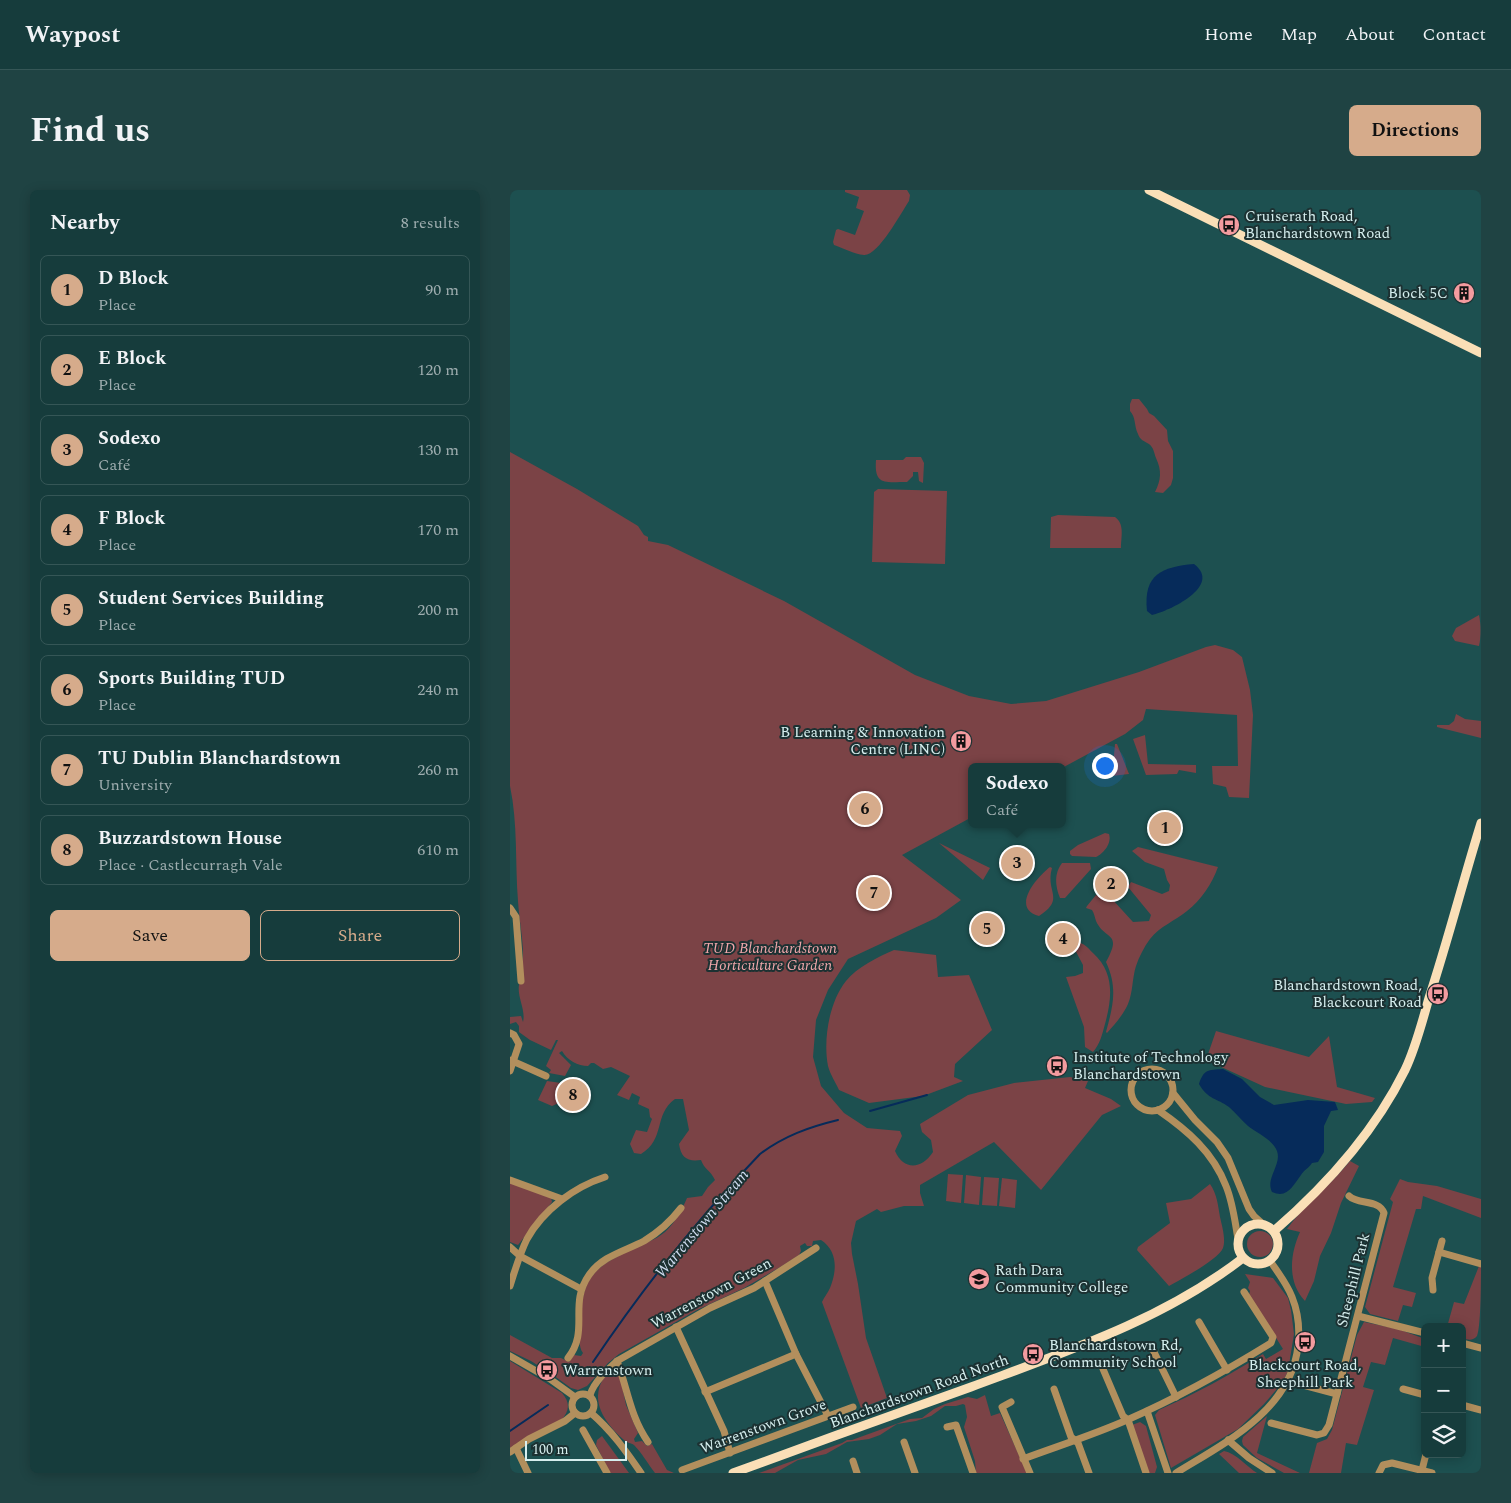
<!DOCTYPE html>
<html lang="en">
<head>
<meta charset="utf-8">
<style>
  body { margin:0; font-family:Spectral,serif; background:#1f4343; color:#f1f3f6 }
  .controls { position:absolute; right:15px; bottom:15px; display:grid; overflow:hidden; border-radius:8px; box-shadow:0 2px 12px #0003 }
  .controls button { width:45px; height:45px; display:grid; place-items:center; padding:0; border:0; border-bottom:1px solid #355656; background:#163c3c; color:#f1f3f6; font:25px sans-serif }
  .scale { position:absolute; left:15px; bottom:12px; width:102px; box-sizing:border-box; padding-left:5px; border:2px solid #d6efef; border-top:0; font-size:14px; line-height:18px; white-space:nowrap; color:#d6efef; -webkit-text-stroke:4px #1c3132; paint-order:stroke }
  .you { position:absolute; left:594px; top:575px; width:18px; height:18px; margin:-12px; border:4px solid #fff; border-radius:50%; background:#1a73e8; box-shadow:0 0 0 8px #1a73e833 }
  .badge { display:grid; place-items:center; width:32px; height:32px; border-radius:50%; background:#d6ab8b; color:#111; font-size:16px; font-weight:700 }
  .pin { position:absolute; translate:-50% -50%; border:2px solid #fff; box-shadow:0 1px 5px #0006 }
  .popup { position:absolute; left:458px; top:573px; width:98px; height:65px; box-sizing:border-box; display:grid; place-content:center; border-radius:8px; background:#163c3c; filter:drop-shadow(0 1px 4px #0005); font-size:16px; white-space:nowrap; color:#9eadaf }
  .popup b { font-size:19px; color:#f1f3f6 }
  .popup::after { content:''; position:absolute; left:50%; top:100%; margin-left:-10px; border:10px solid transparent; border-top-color:#163c3c }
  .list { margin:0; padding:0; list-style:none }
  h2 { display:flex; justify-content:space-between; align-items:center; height:65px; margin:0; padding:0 20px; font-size:21px }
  h2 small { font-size:16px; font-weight:400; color:#9eadaf }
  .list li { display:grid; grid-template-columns:32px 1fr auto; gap:15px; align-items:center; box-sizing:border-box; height:70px; margin:0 10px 10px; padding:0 10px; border:1px solid #355656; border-radius:8px }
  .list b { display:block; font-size:19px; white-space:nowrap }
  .list p { margin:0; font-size:16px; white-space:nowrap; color:#9eadaf }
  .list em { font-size:16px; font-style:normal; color:#9eadaf }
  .actions { display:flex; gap:10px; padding:15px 20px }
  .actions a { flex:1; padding:11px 0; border:1px solid #d6ab8b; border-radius:8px; text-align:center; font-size:18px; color:#d6ab8b }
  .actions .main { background:#d6ab8b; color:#111 }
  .icon { flex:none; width:28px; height:28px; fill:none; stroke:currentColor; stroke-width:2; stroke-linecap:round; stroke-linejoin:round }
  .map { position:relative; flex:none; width:971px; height:1283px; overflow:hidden; border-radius:8px }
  header { display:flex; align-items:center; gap:30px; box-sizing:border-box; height:70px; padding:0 25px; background:#163c3c; border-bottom:1px solid #355656 }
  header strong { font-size:24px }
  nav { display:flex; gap:28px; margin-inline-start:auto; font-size:18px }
  .intro { display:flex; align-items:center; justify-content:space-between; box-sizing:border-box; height:120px; padding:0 30px }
  h1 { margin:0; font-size:35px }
  .button { padding:12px 22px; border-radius:8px; background:#d6ab8b; color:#111; font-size:18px; font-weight:700 }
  main { display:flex; gap:30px; padding:0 30px }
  aside { flex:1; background:#163c3c; border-radius:8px; box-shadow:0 2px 12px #0003 }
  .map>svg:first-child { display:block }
</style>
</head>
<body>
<header>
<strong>Waypost</strong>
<nav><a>Home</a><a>Map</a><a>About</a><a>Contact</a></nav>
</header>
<div class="intro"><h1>Find us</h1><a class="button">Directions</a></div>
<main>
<aside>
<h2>Nearby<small>8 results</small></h2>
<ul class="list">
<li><span class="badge">1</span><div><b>D Block</b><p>Place</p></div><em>90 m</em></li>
<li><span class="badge">2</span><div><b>E Block</b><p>Place</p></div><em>120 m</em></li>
<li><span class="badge">3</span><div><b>Sodexo</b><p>Café</p></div><em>130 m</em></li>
<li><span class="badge">4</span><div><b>F Block</b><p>Place</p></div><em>170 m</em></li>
<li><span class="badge">5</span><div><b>Student Services Building</b><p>Place</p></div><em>200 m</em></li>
<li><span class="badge">6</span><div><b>Sports Building TUD</b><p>Place</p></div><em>240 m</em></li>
<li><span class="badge">7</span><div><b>TU Dublin Blanchardstown</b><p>University</p></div><em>260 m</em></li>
<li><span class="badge">8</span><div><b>Buzzardstown House</b><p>Place · Castlecurragh Vale</p></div><em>610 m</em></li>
</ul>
<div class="actions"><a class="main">Save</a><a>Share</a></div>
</aside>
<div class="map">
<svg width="971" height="1283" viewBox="0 0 971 1283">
  <rect width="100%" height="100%" fill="#1d5050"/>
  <!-- green -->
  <g fill="#7b4346">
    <path d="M 335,0 L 397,0 L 400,5 L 399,11 C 391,23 368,66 354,65 C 344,64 333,58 324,55 L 323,52 L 326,40 L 328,39 L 345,45 L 354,21 L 346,18 L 349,7 L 335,2 Z"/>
    <path d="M 622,209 L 629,209 L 637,219 L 639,223 L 644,226 L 657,240 L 658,251 L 663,261 L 663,288 L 661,295 L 653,303 L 645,302 C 651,290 652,281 646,268 C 644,263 644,258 639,254 C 634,251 630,250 628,244 C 624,236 626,227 620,221 L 620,214 Z"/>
    <path d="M 0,262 L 67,299 L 128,336 L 134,345 L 138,347 L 138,351 L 158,355 L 274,411 L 405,485 L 459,506 L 501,514 L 536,511 L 629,482 L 696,457 L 705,455 L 723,460 L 732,467 L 740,500 L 743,525 L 739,608 L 719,607 L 716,597 L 703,594 L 702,576 L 728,576 L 727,525 L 636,519 L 633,530 L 615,544 L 552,578 L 462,577 L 462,627 L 392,665 L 451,710 L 426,728 L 338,769 L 318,800 L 306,830 L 303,867 L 311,896 L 334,923 L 357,938 L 390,941 L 392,946 L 385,961 C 394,981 412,979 423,962 L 421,950 L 412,942 L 410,934 L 458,905 L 504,893 L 560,887 L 578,891 L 575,898 L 601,909 L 611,916 L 592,925 L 531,1000 L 484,952 L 410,995 L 410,1003 L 414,1016 L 394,1016 L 371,1022 L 367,1019 L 346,1031 L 341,1053 L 342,1064 L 348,1094 L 356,1148 L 377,1208 L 351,1218 L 312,1112 C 314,1107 318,1103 320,1098 C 327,1081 328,1061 311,1050 L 303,1051 L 302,1056 L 297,1056 L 295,1053 L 290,1056 L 291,1061 L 289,1065 L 272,1076 L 234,1098 L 187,1120 L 109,1164 L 98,1173 L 77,1196 L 68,1200 L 61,1198 L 43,1185 L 21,1171 L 0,1161 L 0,1145 L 42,1168 L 51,1168 L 59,1172 L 64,1165 L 71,1166 L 73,1163 C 67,1155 71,1144 71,1134 C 70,1081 91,1074 133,1054 C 139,1051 146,1049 151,1045 C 162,1038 172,1020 177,1008 L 192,1006 L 198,997 L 205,990 C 201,981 194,979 191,970 C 178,972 171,968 169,954 L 179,940 L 173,909 L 165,909 C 143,925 156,949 131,964 L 124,963 L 120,954 L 126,940 L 137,942 L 142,929 L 140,927 L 139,919 L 128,914 L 130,907 L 122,903 L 119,910 L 107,905 L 120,886 L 101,877 L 93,879 L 84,873 L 81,873 L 78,876 C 68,876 57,870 52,861 L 49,863 L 61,875 L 55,886 L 39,883 L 41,880 L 36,876 L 48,850 L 46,850 L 41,860 L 20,850 L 9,842 L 9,836 L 6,832 L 0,834 L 0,827 L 11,826 L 13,832 C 16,820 7,807 9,795 C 10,785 13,775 13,765 C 13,747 9,729 8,711 C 5,673 8,634 0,596 Z"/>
    <path d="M 396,267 L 411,267 L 414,273 L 413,293 L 409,291 L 408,282 L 403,282 L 403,286 L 397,292 C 375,292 364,296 366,270 L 393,270 Z"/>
    <polygon points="368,299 437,301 435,374 362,372 364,302"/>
    <path d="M 548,325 L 605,327 C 615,334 611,347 611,358 L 540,358 L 541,327 Z"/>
    <path d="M 969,425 C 971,434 971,447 969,456 L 945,451 L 942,446 L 946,438 Z"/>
    <polygon points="946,524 955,529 971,531 971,548 927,537 927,535 939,535 944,531"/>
    <polygon points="635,545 638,574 686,575 686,583 669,580 667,584 636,585 623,549"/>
    <polygon points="605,554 607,554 619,584 602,586"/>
    <path d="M 595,643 L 599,644 C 602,653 594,663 586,667 L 562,666 L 560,664 L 560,661 L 568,655 Z"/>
    <polygon points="429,653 480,678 473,690"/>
    <path d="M 628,657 L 708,677 C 702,694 691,710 677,721 C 665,731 650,736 640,749 C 634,757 629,767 626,776 C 622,789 623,802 618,814 C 613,825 605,834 597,843 L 596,842 C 603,816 608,798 596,772 C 613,741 595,751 586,731 C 585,728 584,723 582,720 L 576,718 L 577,716 L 586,705 L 602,709 L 623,732 L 639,731 L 641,725 L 618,697 L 621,692 L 652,704 L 659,701 L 660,695 L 657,690 L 654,679 L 635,672 L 622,661 Z"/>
    <path d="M 552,673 L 580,673 L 581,679 L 555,708 L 550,708 C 545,696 544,683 552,673 Z"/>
    <path d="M 540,677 L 542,678 C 535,703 556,708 529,726 C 500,718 527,687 540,677 Z"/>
    <path d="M 567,752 C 574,753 578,758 583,763 C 605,783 602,808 595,834 C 592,845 590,854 583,862 L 575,857 L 574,837 L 556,787 L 565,786 L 573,783 L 573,775 L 563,756 Z"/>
    <path d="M 384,760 L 426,765 L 428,787 L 459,785 L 482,840 L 445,874 L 444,887 L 453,891 L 413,906 L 359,913 L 329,900 C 326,893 320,884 318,876 C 313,850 319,812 336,791 C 347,777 368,767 384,760 Z"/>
    <polygon points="706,841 799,867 819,846 827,897 865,908 862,912 836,914 755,897 696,870"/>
    <polygon points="37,891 51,893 49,901 51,912 42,916 28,910"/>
    <path d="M 840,971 L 849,976 L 831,1013 L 821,1043 L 810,1066 L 804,1091 L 795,1111 C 777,1092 780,1064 790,1042 L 777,1039 C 793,1016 821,995 840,971 Z"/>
    <polygon points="438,984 453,985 451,1013 436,1011"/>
    <polygon points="456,985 471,987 469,1015 454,1013"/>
    <polygon points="474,987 489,988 487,1016 472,1015"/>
    <polygon points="492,988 507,990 505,1018 489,1016"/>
    <polygon points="890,989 898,992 927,996 971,1009 971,1028 913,1006 911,1019 906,1019 883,1097 906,1103 902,1117 893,1115 888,1131 860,1124 855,1117 883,1012 880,1009"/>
    <polygon points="0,993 41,1007 42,1012 8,1055 0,1052"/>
    <path d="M 700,994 C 707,1004 708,1015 710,1027 C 712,1036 716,1049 713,1058 C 709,1069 670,1090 659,1096 L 627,1060 L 628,1057 L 660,1033 L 656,1013 L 681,1009 Z"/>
    <circle cx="750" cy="1054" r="13"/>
    <path d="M 969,1076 L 971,1077 C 971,1090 971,1137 967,1146 C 963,1151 958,1150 952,1148 L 952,1137 L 937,1137 L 944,1112 L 954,1114 Z"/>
    <path d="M 735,1084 L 763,1088 L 778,1108 L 781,1120 L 784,1144 L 778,1181 L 772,1193 L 754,1214 L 728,1239 L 661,1278 L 645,1225 L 649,1220 C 685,1204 720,1185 753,1164 L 756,1169 L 773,1159 L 739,1105 L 740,1101 L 738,1098 L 740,1092 Z"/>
    <polygon points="854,1132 888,1139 915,1149 915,1157 883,1148 875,1175 861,1172 853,1197 864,1200 847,1255 836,1253 831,1283 799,1283 807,1253 817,1249 822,1240 847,1145"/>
    <path d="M 0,1171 L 52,1203 C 60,1212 60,1221 51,1230 L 0,1258 Z"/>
    <path d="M 104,1180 L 110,1186 L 116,1215 L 128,1243 L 124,1249 L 125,1252 L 132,1251 L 137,1256 L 142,1254 L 157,1280 L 164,1283 L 145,1283 C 138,1274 132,1263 124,1255 C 121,1253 117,1253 114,1250 C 98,1236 81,1215 91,1193 C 94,1187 98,1182 104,1180 Z"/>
    <polygon points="475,1205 481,1226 490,1223 517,1283 466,1283 465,1271 454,1237 457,1227 455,1215 453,1214 446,1216 435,1216 421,1226 406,1231 387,1234 370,1245 359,1249 337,1252 316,1264 288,1270 265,1283 249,1283 332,1253 337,1250 342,1250 400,1229 412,1228 424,1219 435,1214 458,1207 467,1209"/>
    <polygon points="757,1226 747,1263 790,1283 774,1283 747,1268 733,1255 732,1251 733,1247"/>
    <polygon points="630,1232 636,1236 647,1277 645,1283 639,1283 622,1235"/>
    <polygon points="92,1246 119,1283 100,1283 86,1255 87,1250"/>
    <path d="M 714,1261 C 726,1263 737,1277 747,1283 L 729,1283 L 709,1264 Z"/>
  </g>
  <!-- water -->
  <g fill="#062b5a">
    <path d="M 684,374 C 713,396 659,421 642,425 L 637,421 C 633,384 652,377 684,374 Z"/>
    <path d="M 713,879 L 732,889 L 750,907 L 764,915 L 798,910 L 825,912 L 828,920 L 821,921 L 814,936 L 814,962 L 808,972 L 802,973 C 799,978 794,980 791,985 C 783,995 778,1009 762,1002 C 755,988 772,975 767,961 C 763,950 747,943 738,936 C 731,930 726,923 719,917 C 707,908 698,910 689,894 C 694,879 698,880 713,879 Z"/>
  </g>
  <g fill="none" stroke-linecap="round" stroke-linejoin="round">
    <!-- stream -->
    <g stroke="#062b5a" stroke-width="2">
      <polyline points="360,921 417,905"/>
      <path d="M 83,1172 C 133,1098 188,1028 250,964 C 274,946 299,937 328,930"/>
      <polyline points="0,1241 38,1215"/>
    </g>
    <!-- minor -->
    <g stroke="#b28f5d" stroke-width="7">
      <polyline points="0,718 6,727 11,791"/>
      <polyline points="0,843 4,845 9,854 0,881"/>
      <polyline points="0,870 36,886"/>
      <circle cx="642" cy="900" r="21"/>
      <polyline points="663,903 685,930 707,952 718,968 739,1019 744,1026 753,1034"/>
      <path d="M 648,920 C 677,940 703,962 716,996 C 723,1013 725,1032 728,1049"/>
      <polyline points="0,990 52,1009"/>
      <polyline points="0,1057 10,1066 71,1099"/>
      <polyline points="929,1062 971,1074"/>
      <polyline points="255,1091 286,1164 318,1226"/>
      <path d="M 0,1096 C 5,1080 10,1063 17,1049 C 33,1020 64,997 95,987"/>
      <polyline points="923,1100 922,1088 932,1051"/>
      <polyline points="848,1126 915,1143"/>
      <polyline points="689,1132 717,1180"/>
      <polyline points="166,1137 214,1241 220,1263"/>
      <polyline points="952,1153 971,1158"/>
      <polyline points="642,1158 666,1207"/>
      <polyline points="0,1166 40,1189 65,1207"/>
      <path d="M 58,1168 C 80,1140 58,1115 79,1085 C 92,1066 115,1061 134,1051 C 149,1042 161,1031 171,1018"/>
      <path d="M 107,1171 C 118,1200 120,1226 138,1252"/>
      <polyline points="593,1179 613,1226 618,1230 636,1283"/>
      <polyline points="778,1191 827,1204"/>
      <polyline points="544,1199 561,1247 568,1253 579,1283"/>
      <polyline points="893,1199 915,1205"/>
      <polyline points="195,1202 286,1164"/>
      <circle cx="73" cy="1215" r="11"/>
      <path d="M 80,1205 C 84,1192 97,1180 107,1171 L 200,1118 L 244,1098 L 306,1058"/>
      <polyline points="501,1212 492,1217 520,1283"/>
      <polyline points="952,1215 971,1220"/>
      <polyline points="637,1221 658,1283"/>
      <path d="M 81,1223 C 101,1240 116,1261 131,1283"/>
      <path d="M 761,1233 L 807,1245 L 814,1243 L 819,1235 L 874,1023 C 869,1009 848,1015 839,1006"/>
      <polyline points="437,1237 446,1235 463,1283"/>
      <polyline points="73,1240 97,1283"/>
      <polyline points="718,1250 739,1268 762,1283"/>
      <polyline points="394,1252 405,1283"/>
      <polyline points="6,1258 18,1283"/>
      <polyline points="0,1262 19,1249 55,1231 65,1223"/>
      <path d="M 513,1269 C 548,1256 583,1245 617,1230 C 667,1208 714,1182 761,1153 L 763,1147 L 734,1102"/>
      <polyline points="343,1271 347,1283"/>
      <polyline points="172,1280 343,1217"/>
      <polyline points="912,1280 916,1264"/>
      <path d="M 666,1283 C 715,1253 781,1220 788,1156 C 790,1139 788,1122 782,1107 C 777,1094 768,1082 760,1071"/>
      <polyline points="869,1283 873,1275 882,1273 922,1283"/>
    </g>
    <!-- major -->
    <g stroke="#fadfb7" stroke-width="9">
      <polyline points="639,0 971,163"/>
      <circle cx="748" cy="1054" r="20"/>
      <path d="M 764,1041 C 817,995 864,943 895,880 C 906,857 912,832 919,808 C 938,750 953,691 971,633"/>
      <path d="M 223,1283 C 302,1254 382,1225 461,1197 C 555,1162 653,1130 733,1068"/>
    </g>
  </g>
  <!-- icons -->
  <defs>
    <g id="bus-disc" transform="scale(1.125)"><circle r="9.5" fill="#f49b9f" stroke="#1c3132"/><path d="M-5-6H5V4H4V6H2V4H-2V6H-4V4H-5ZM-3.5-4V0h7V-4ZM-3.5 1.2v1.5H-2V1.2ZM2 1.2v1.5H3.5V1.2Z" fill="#111"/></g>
    <g id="building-disc" transform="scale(1.125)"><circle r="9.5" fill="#f49b9f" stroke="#1c3132"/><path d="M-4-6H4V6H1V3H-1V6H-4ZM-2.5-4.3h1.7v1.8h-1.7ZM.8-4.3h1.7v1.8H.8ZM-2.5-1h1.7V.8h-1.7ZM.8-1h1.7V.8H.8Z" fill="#111"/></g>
    <g id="school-disc" transform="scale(1.125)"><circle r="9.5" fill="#f49b9f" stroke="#1c3132"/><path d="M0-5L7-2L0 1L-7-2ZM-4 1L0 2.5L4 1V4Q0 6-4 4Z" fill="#111"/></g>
  </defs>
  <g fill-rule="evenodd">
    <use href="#bus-disc" x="719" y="35"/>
    <use href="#building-disc" x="954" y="103"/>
    <use href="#building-disc" x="451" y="551"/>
    <use href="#bus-disc" x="928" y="804"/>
    <use href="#bus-disc" x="547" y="876"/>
    <use href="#school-disc" x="469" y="1089"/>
    <use href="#bus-disc" x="795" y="1152"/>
    <use href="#bus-disc" x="523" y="1164"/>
    <use href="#bus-disc" x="37" y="1180"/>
  </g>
  <g text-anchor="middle" stroke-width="4" stroke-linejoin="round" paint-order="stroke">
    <!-- poi labels -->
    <g font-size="15" fill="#d6efef" stroke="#1c3132" text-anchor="start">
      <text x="735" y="31">Cruiserath Road,<tspan x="735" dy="17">Blanchardstown Road</tspan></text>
      <text x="938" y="108" text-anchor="end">Block 5C</text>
      <text x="435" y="547" text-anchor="end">B Learning &amp; Innovation<tspan x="435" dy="17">Centre (LINC)</tspan></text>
      <text x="912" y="800" text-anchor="end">Blanchardstown Road,<tspan x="912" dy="17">Blackcourt Road</tspan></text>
      <text x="563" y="872">Institute of Technology<tspan x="563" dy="17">Blanchardstown</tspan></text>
      <text x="485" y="1085">Rath Dara<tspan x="485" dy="17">Community College</tspan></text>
      <text x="539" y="1160">Blanchardstown Rd,<tspan x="539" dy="17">Community School</tspan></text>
      <text x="795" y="1180" text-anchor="middle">Blackcourt Road,<tspan x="795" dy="17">Sheephill Park</tspan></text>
      <text x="53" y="1185">Warrenstown</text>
    </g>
    <!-- park labels -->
    <g font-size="15" font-style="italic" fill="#f1a7ab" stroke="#1c3132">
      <text x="260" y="763">TUD Blanchardstown<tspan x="260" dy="17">Horticulture Garden</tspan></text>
    </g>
    <!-- street labels -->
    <g font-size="15" fill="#d6efef" stroke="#1c3132">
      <text transform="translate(843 1090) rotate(-76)" y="5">Sheephill Park</text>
      <text transform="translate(201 1103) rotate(-28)" y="5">Warrenstown Green</text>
      <text transform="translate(409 1201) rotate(-20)" y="5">Blanchardstown Road North</text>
      <text transform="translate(253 1236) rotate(-20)" y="5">Warrenstown Grove</text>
    </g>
    <!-- water labels -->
    <g font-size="16" font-style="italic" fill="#cfdcef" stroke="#1c3132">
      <text transform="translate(191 1033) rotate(-50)" y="6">Warrenstown Stream</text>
    </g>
  </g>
</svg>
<div class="controls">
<button>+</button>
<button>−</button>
<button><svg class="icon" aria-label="layers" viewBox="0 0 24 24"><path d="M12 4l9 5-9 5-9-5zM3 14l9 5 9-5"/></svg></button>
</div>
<div class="scale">100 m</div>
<div class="you"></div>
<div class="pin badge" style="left:655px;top:638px">1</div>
<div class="pin badge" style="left:601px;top:694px">2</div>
<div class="pin badge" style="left:507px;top:673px">3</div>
<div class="popup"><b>Sodexo</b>Café</div>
<div class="pin badge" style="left:553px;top:749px">4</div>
<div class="pin badge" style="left:477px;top:739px">5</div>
<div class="pin badge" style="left:355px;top:619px">6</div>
<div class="pin badge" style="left:364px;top:703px">7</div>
<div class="pin badge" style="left:63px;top:905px">8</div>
</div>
</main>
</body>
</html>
